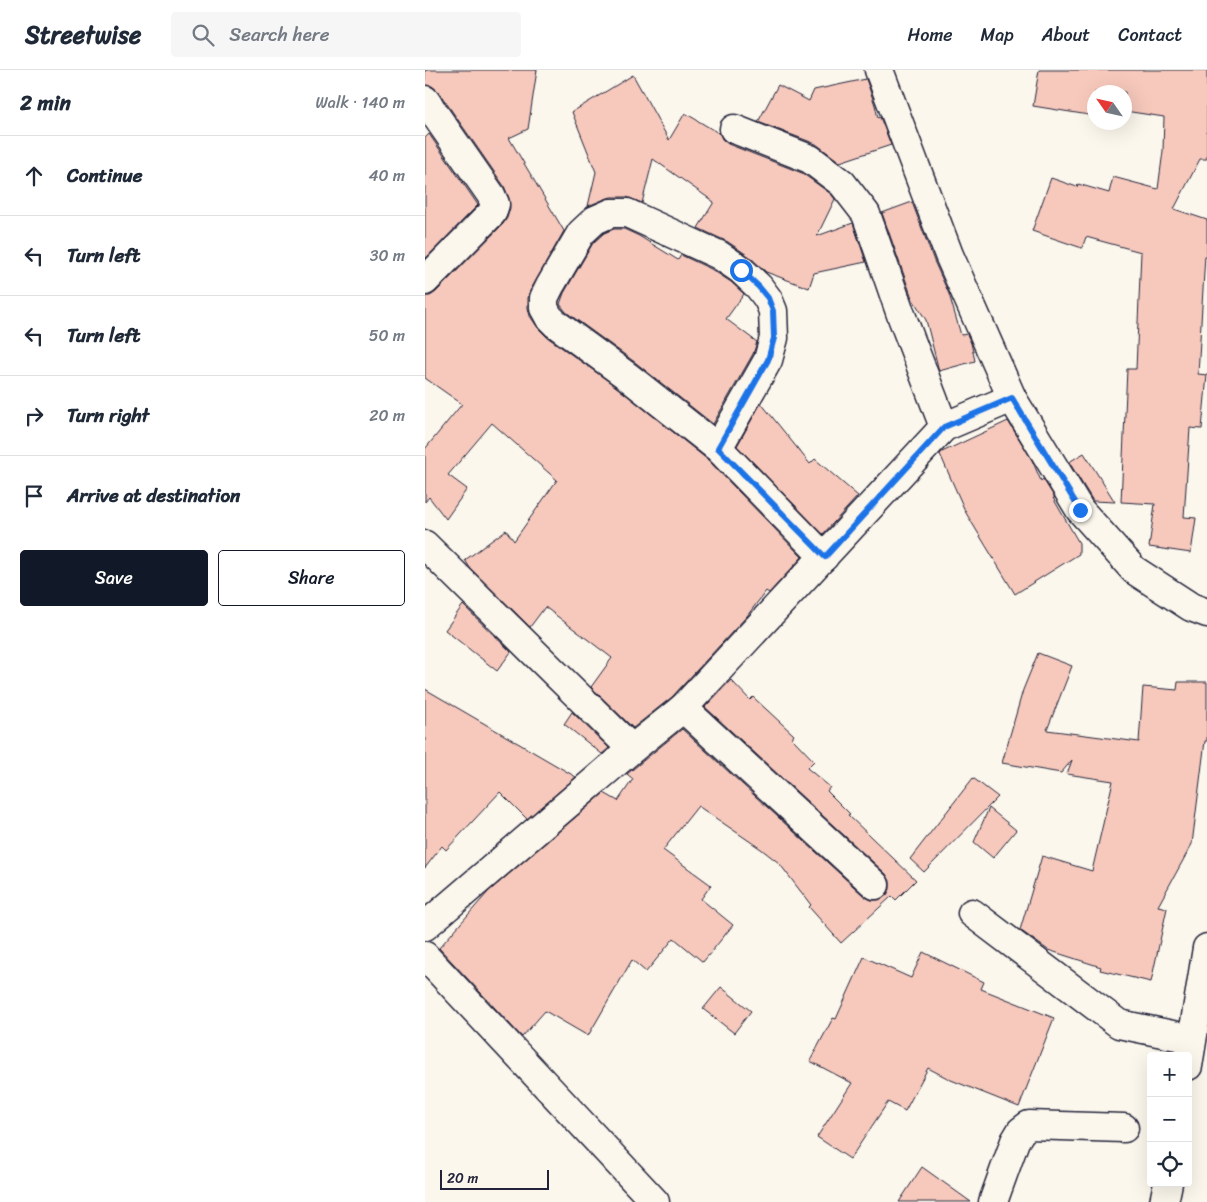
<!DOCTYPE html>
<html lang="en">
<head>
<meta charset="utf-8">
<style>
  body { margin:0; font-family:Sriracha,sans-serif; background:#f6f6f7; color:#1f2937 }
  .controls { position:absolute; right:15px; bottom:15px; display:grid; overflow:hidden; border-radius:5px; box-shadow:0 5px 20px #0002 }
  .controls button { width:45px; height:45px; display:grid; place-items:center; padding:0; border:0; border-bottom:1px solid #e0e1e3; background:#fff; color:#1f2937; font:25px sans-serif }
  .compass { position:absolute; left:662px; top:15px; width:45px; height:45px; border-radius:50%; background:#fff; box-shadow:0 5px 20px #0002; rotate:304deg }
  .scale { position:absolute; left:15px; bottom:12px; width:109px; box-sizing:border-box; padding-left:5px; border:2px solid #22223b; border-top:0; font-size:14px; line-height:18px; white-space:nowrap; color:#22223b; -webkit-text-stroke:4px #fbf7ec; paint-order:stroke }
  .stop { position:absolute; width:15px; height:15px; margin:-11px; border:4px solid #1a73e8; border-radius:50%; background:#fff }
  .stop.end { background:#1a73e8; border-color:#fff; box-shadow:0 1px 5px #0008 }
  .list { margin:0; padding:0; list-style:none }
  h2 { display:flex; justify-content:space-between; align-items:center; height:65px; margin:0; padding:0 20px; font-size:21px }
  h2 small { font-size:16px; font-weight:400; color:#747a83 }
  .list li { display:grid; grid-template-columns:32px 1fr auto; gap:15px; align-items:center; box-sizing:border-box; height:80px; padding:0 20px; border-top:1px solid #e0e1e3 }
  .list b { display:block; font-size:19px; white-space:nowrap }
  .list em { font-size:16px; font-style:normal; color:#747a83 }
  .actions { display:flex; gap:10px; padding:15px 20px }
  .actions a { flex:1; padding:11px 0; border:1px solid #111827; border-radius:5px; text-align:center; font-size:18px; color:#111827 }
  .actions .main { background:#111827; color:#fff }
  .icon { flex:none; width:28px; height:28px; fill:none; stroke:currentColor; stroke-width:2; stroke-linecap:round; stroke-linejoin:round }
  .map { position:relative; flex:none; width:782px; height:1132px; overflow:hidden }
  header { display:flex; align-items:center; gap:30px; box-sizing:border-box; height:70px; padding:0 25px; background:#fff; border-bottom:1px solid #e0e1e3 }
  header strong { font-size:24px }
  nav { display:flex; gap:28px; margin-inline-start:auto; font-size:18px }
  .search { width:350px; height:45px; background:#f6f6f7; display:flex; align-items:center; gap:12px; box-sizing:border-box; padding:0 18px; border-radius:5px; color:#747a83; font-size:19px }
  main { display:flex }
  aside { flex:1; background:#fff }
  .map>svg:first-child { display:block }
</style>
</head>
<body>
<header>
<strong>Streetwise</strong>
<div class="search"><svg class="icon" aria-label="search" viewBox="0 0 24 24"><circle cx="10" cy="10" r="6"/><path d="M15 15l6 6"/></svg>Search here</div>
<nav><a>Home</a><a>Map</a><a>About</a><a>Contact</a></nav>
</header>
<main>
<aside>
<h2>2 min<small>Walk · 140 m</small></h2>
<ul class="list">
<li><svg class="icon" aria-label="ahead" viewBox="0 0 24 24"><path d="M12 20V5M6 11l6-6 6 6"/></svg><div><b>Continue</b></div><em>40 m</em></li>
<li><svg class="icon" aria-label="left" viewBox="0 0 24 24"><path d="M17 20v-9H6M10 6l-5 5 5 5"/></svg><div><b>Turn left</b></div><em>30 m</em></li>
<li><svg class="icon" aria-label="left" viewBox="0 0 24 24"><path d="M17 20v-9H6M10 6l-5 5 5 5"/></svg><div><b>Turn left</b></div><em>50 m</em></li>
<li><svg class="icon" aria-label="right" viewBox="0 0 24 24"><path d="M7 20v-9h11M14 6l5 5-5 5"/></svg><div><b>Turn right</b></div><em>20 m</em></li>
<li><svg class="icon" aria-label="arrive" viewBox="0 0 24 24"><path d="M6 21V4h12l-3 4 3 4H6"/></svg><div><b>Arrive at destination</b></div></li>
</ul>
<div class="actions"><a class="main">Save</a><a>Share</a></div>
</aside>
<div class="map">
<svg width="782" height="1132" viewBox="0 0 782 1132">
  <rect width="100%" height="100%" fill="#fbf7ec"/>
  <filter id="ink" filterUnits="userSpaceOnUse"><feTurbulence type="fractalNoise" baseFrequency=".02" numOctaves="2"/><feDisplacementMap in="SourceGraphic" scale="10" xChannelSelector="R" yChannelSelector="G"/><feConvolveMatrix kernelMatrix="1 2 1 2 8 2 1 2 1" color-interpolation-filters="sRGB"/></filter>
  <g filter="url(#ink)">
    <!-- building -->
    <g fill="#f7c9bc" stroke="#22223b">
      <polygon points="0,0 112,0 103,59 84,68 139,161 105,221 103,228 103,238 105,246 113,258 122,267 193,318 283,390 377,487 344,523 341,521 322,546 247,627 208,658 166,617 187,588 120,537 105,557 45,498 40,490 81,460 89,471 132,410 67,353 23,405 42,419 21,449 4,427 0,432 0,379 37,334 0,308 0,226 5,226 11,222 78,154 82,148 85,138 84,128 79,116 13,21 7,16 0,15"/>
      <polygon points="614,0 782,0 782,89 775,89 749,139 782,150 782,185 780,185 773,304 782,305 777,359 765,358 759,447 771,448 766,483 724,477 730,434 696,432 702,299 711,299 716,182 661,167 657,178 607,161 626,108 652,117 653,114 684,123 688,107 733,119 738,81 739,47 700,41 700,22 670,22 670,46 608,36"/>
      <polygon points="208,5 244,70 260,43 295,64 297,69 303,74 377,103 406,124 410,129 392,166 428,153 441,192 389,203 384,218 341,202 325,187 303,172 273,158 289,132 228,89 217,133 202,127 186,127 180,129 163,136 171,102 147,42"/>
      <polygon points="441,9 450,35 453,48 455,47 466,75 415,92 391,74 333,52 353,15 384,31 389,20"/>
      <polygon points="4,64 53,135 0,189 0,68"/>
      <polygon points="487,132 509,191 524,224 536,265 542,264 546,273 550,291 514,301 501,250 487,228 457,143"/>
      <polygon points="189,159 199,159 214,166 253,190 256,185 286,199 306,212 319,224 301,249 332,272 328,284 288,354 211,293 141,242 135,234 139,223 168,173 179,163"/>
      <polygon points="336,333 385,394 390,389 433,426 398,464 312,376"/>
      <polygon points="583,351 607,390 616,411 618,409 630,428 628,428 654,473 654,484 590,524 541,443 515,384 517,382"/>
      <polygon points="659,383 690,432 668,431 644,392"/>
      <polygon points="38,535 86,582 72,601 20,560"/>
      <polygon points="613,583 647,596 622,660 714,672 718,617 752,620 753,612 782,612 782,671 780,671 767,774 733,836 742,838 726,912 675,900 676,897 623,880 595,860 617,786 667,801 688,711 642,704 647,690 636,703 577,693 598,620"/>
      <polygon points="306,610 325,630 328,627 369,665 367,668 389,691 382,698 405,717 402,721 425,744 423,745 491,810 471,830 467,826 416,873 384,837 386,835 354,793 336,779 273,736 238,780 286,815 276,829 308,855 278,892 249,868 221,902 207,890 163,966 120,941 97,967 14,878 64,821 179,723 193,731 208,709 202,704 257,659 439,826 446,830 454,830 462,825 465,819 465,811 461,804 280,637"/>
      <polygon points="0,619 151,707 102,749 75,722 21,780 17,776 0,798"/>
      <polygon points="147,642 184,678 177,684 139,654"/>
      <polygon points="548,708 573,727 499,802 485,789"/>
      <polygon points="564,738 591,760 568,788 549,772"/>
      <polygon points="498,882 559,912 556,919 629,948 594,1037 526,1010 503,998 480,1041 463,1032 425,1089 392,1067 427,1013 385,991 408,948 411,949 439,887 486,908"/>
      <polygon points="296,917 326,941 309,963 278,939"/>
      <polygon points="497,1097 546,1132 474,1132"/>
    </g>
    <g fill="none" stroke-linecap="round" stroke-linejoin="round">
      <!-- street casing -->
      <g stroke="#22223b" stroke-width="31">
        <g id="street">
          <polyline points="454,0 524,185 587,328 655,440 709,500 766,537 782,543"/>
          <polyline points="0,30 66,125 70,134 67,143 0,211"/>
          <polyline points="309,59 385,89 417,113 441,144 475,242 519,357"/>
          <polyline points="293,378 343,290 349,268 348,241 343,229 334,217 316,200 294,185 202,143 186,143 170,150 156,163 125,216 119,228 119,238 124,247 131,254 202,306 293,378 399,487"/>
          <polyline points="0,475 207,679"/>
          <polyline points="258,638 450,815"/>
          <polyline points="547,843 694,954 767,969"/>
          <polyline points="0,856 207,679 258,638 519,357 587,328"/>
          <polyline points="0,886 230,1132"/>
          <polyline points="568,1132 590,1071 596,1061 604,1055 699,1058"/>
        </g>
      </g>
      <!-- secondary casing -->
      <g stroke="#22223b" stroke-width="31">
        <g id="secondary">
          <polyline points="763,996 782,878"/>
          <polyline points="739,1132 743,1113"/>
        </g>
      </g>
      <!-- street -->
      <use href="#street" stroke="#fbf7ec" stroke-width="28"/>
      <!-- secondary -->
      <use href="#secondary" stroke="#fbf7ec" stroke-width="28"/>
    </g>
  </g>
  <g fill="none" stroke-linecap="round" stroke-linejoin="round" filter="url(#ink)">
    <!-- route -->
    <polyline stroke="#1a73e8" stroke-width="6" points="316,200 334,217 343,228 348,241 349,268 343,290 293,378 400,487 519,357 587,328 655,440"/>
  </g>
</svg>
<div class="controls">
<button>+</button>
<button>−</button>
<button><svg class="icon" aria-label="locate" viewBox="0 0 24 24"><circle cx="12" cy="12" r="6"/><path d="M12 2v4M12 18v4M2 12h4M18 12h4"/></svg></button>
</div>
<svg class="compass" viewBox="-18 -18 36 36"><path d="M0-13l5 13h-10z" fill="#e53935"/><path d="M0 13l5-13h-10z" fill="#747a83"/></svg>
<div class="scale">20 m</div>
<div class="stop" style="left:316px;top:200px"></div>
<div class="stop end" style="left:655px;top:440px"></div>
</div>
</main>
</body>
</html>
